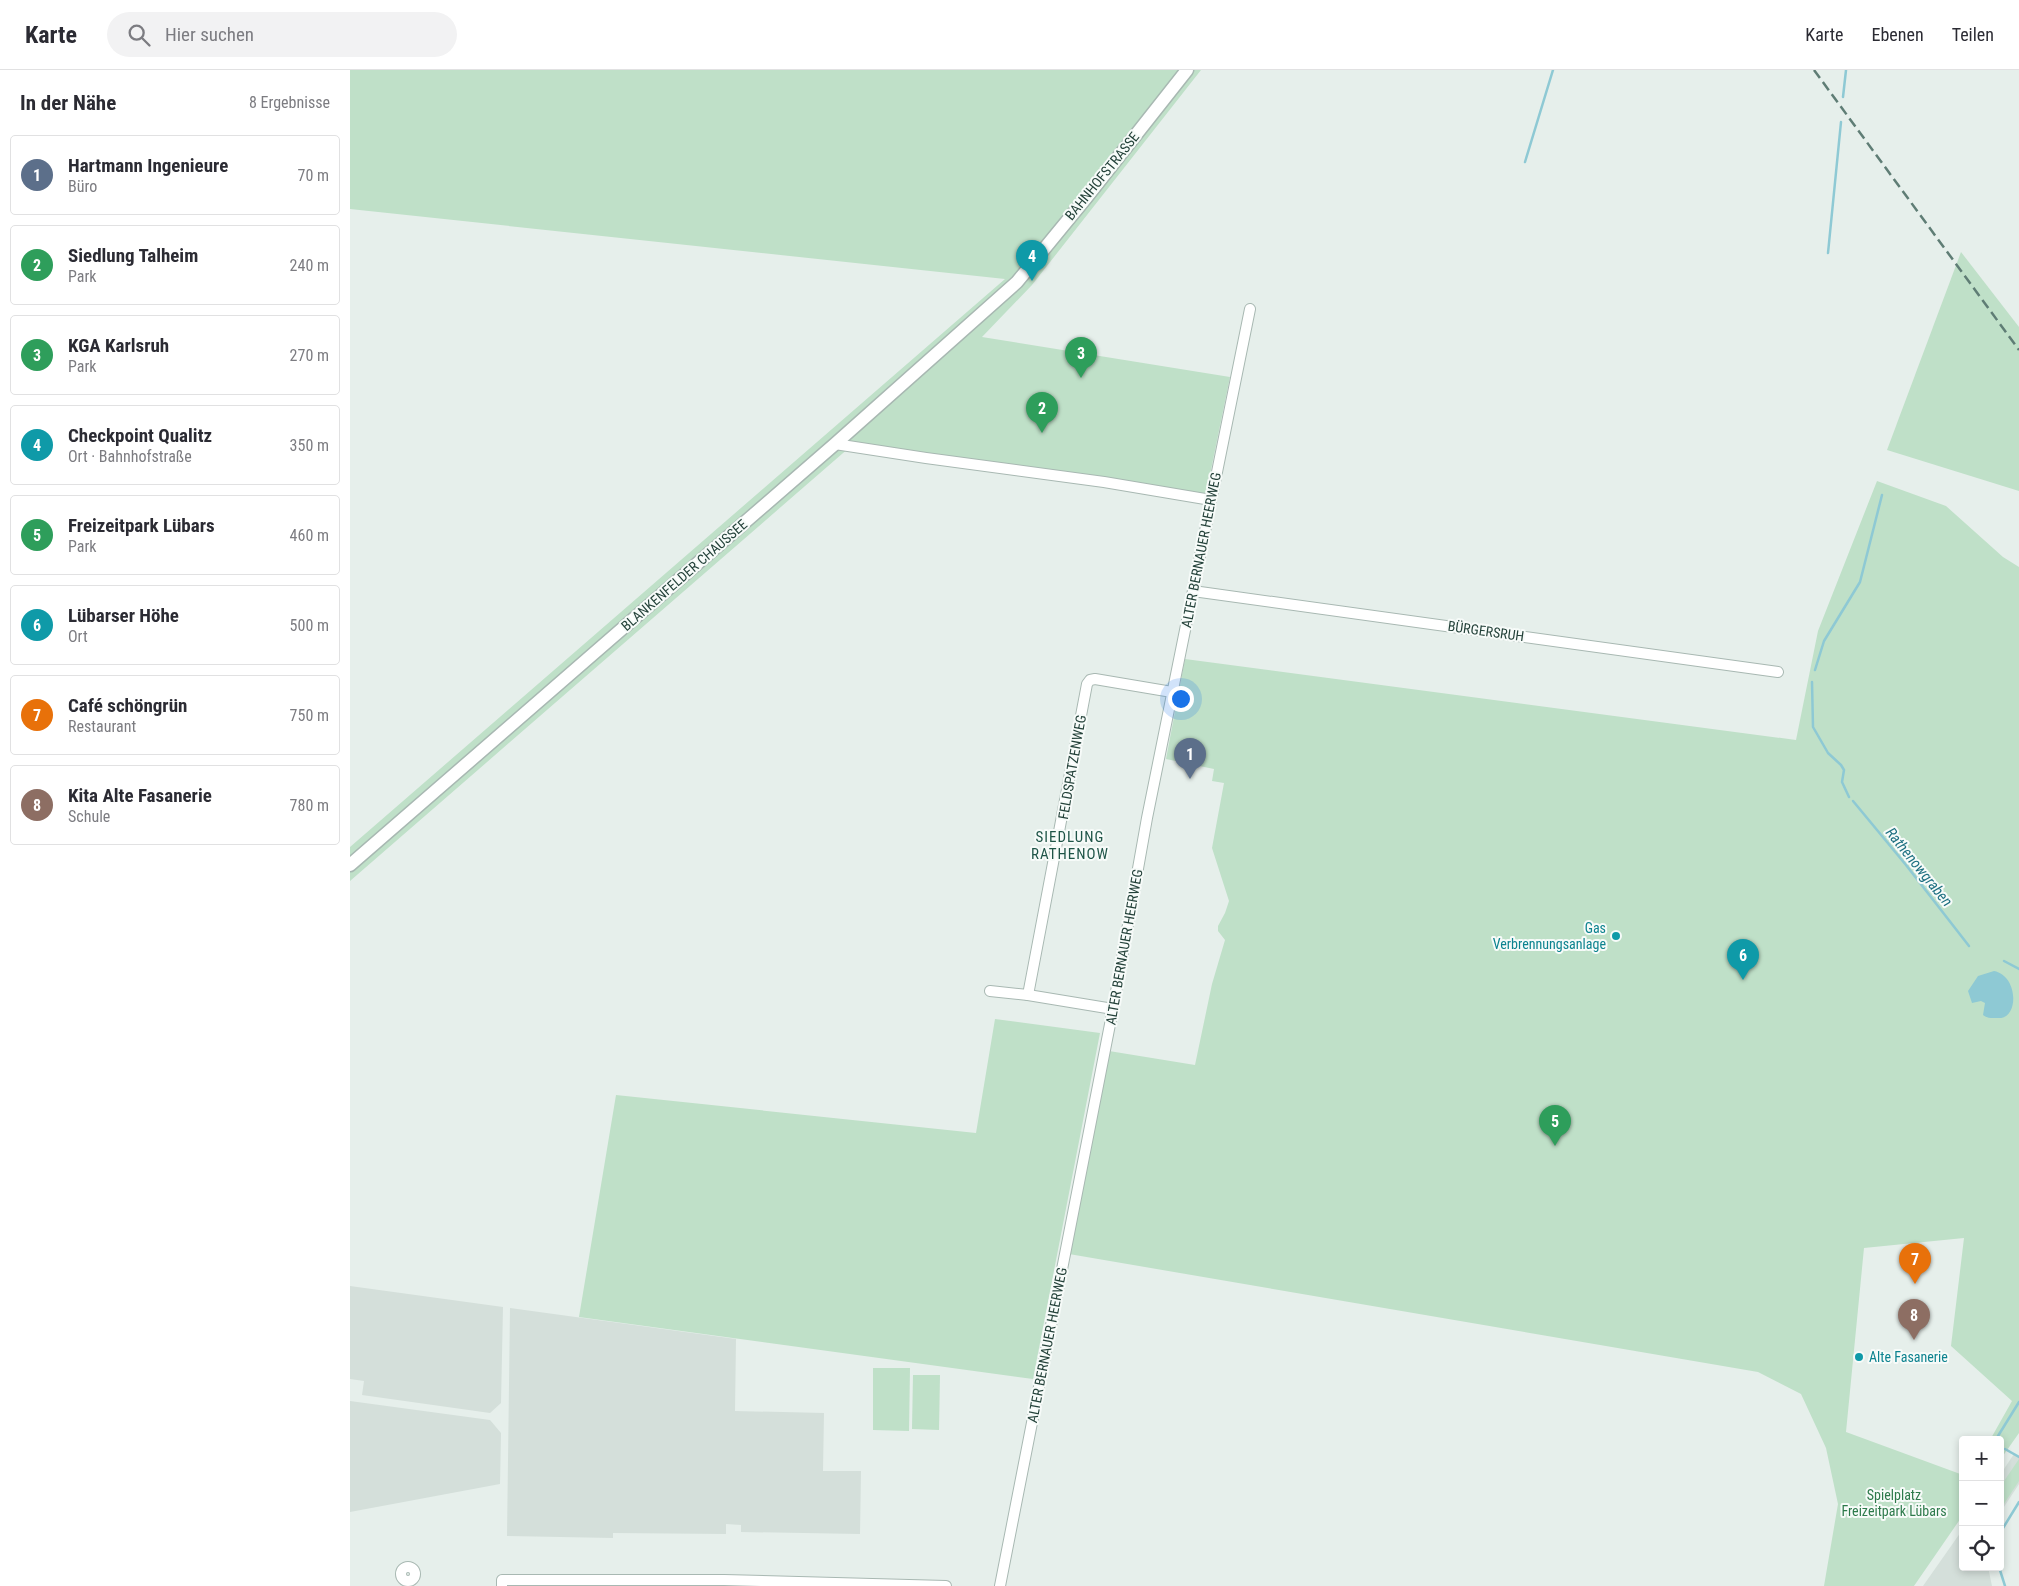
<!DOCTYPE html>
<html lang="de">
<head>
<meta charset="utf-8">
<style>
  body { margin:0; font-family:"Roboto Condensed",sans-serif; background:#f2f2f3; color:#2b2b33 }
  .controls { position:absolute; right:15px; bottom:15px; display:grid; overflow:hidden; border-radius:5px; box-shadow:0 2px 8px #0003 }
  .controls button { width:45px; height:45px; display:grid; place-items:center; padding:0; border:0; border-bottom:1px solid #e1e1e2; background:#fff; color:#2b2b33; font:25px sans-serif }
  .you { position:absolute; left:830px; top:628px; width:18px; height:18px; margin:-12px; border:4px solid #fff; border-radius:50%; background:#1a73e8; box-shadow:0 0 0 8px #1a73e833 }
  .badge { display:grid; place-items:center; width:32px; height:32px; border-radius:50%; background:#855347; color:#fff; font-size:16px; font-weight:700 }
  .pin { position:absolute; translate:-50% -41px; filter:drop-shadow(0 1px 2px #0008) }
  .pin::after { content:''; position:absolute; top:26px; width:18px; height:15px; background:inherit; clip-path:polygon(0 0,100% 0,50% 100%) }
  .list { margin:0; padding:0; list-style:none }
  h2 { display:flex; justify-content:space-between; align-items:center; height:65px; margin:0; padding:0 20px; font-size:21px }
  h2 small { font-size:16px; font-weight:400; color:#7c7c81 }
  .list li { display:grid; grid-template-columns:32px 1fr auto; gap:15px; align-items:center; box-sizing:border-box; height:80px; margin:0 10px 10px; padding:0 10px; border:1px solid #e1e1e2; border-radius:5px }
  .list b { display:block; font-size:19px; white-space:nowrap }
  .list p { margin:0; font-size:16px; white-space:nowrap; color:#7c7c81 }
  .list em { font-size:16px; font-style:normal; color:#7c7c81 }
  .icon { flex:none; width:28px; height:28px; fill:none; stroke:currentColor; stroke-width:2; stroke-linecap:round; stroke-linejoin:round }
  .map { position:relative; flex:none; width:1669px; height:1516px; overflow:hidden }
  header { display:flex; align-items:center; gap:30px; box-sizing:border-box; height:70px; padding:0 25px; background:#fff; border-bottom:1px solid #e1e1e2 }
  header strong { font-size:24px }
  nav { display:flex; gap:28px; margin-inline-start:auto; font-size:18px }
  .search { width:350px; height:45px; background:#f2f2f3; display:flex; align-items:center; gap:12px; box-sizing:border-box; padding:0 18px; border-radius:28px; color:#7c7c81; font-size:19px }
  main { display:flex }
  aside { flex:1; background:#fff }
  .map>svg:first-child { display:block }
</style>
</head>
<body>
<header>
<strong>Karte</strong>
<div class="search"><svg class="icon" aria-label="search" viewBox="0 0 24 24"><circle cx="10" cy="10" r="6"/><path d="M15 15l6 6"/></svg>Hier suchen</div>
<nav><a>Karte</a><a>Ebenen</a><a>Teilen</a></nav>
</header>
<main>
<aside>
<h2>In der Nähe<small>8 Ergebnisse</small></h2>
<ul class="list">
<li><span class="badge" style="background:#5c6f8a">1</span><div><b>Hartmann Ingenieure</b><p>Büro</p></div><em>70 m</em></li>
<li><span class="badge" style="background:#2e9e5b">2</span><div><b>Siedlung Talheim</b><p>Park</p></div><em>240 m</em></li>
<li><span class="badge" style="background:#2e9e5b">3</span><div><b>KGA Karlsruh</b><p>Park</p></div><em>270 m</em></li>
<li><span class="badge" style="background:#0f9aa8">4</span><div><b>Checkpoint Qualitz</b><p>Ort · Bahnhofstraße</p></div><em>350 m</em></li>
<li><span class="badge" style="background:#2e9e5b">5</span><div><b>Freizeitpark Lübars</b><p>Park</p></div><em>460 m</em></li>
<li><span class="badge" style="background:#0f9aa8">6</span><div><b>Lübarser Höhe</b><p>Ort</p></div><em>500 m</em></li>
<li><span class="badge" style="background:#e8710a">7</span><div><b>Café schöngrün</b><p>Restaurant</p></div><em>750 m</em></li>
<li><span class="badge" style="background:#8d6e63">8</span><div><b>Kita Alte Fasanerie</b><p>Schule</p></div><em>780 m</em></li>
</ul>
</aside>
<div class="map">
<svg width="1669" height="1516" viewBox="0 0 1669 1516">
  <rect width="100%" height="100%" fill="#e6efeb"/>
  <!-- built -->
  <g fill="#d4dfda">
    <polygon points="0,1216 153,1237 151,1333 140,1343 12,1325 14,1311 0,1309"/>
    <polygon points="160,1238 386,1269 385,1341 474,1343 473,1401 511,1401 510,1464 391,1462 391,1455 376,1454 376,1464 263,1463 263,1468 157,1466"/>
    <polygon points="0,1331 140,1350 151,1363 150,1414 0,1442"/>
    <polygon points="1664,1384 1669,1387 1669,1414 1650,1443 1650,1405"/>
    <polygon points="1613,1459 1613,1497 1638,1497 1642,1516 1573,1516"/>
  </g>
  <!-- green -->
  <g fill="#bfe0c8">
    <polygon points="0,0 851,0 682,215 632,267 880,307 855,429 500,377 0,811 0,777 655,209 0,139"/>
    <polygon points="1611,182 1669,257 1669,421 1537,380"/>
    <polygon points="1527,411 1596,436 1653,487 1669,497 1669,1363 1650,1390 1650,1370 1640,1370 1662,1331 1601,1276 1614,1168 1514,1178 1496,1362 1613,1405 1613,1445 1564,1516 1474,1516 1488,1434 1476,1378 1451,1324 1408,1302 719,1184 759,981 845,995 862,914 875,870 868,861 868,856 875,843 879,831 862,778 874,713 862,711 864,699 816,689 835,589 1446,670 1468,561"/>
    <polygon points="645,949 750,963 683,1309 229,1247 266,1025 626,1063"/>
    <polygon points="523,1298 560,1298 559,1361 523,1360"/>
    <polygon points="563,1305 590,1305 589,1360 562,1359"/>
    <polygon points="1669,1389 1669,1411 1650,1440 1650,1417"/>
  </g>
  <!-- water -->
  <path fill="#8ec9d4" d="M 1644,901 C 1669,906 1669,950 1648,948 C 1643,948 1638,949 1633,945 L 1635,933 L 1631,931 L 1622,933 L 1618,921 L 1628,906 Z"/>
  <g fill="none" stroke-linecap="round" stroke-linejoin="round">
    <!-- stream -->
    <g stroke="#8ec9d4" stroke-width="2.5">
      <polyline points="1493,27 1496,0"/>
      <polyline points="1175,92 1203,0"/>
      <polyline points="1478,183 1491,52"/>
      <polyline points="1465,600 1474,571 1510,512 1532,425"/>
      <polyline points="1462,612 1463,657 1478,683 1491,695 1494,700 1492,712 1499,727"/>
      <polyline points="1503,731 1556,795 1619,876"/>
      <polyline points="1654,891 1669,899"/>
      <polyline points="1648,1370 1648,1366 1669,1332"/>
      <polyline points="1655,1379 1669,1387"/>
      <polyline points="1650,1463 1669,1432"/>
      <polyline points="1649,1497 1655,1516"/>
    </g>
    <!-- minor casing -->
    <g stroke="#a8b8b2" stroke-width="12">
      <g id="minor">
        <polyline points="485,374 576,388 754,412 861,430"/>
        <polyline points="843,521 1428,602"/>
        <polyline points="640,921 678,925 763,939"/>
        <polyline points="678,925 737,614 740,610 745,609 822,622"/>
        <circle cx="58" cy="1504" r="7"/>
        <polyline points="152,1516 152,1510 374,1510 596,1516"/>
        <polyline points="650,1516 763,939 797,748 900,239"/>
      </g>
    </g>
    <!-- tertiary casing -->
    <g stroke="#a8b8b2" stroke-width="15">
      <polyline id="tertiary" points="0,795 485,374 667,212 736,128 837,0"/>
    </g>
    <!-- minor -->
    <use href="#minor" stroke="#fff" stroke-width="10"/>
    <!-- tertiary -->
    <use href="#tertiary" stroke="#fff" stroke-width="12"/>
    <!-- rail -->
    <polyline stroke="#5f7d75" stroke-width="2.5" stroke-dasharray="10 5" stroke-linecap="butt" points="1464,0 1669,280"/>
  </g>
  <!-- markers -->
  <g fill="#0f9aa8" stroke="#f7fbf9" stroke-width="2">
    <circle cx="1266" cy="866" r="5"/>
    <circle cx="1509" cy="1287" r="5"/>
  </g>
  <g text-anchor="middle" stroke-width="4" stroke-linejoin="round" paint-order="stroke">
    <!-- street labels -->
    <g font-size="14" fill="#24423a" stroke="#f7fbf9">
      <text transform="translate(752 106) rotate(-51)" y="5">BAHNHOFSTRASSE</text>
      <text transform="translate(851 480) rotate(-79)" y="5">ALTER BERNAUER HEERWEG</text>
      <text transform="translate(334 505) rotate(-41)" y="5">BLANKENFELDER CHAUSSEE</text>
      <text transform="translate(1136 561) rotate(8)" y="5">BÜRGERSRUH</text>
      <text transform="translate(722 697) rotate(-80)" y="5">FELDSPATZENWEG</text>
      <text transform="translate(774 877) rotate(-80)" y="5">ALTER BERNAUER HEERWEG</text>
      <text transform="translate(697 1275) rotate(-79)" y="5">ALTER BERNAUER HEERWEG</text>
    </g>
    <!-- culture labels -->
    <g font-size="14" fill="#0d838f" stroke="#f7fbf9" text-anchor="end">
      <text x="1256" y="863">Gas<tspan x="1256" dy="16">Verbrennungsanlage</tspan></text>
      <text x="1519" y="1292" text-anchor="start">Alte Fasanerie</text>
    </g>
    <!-- park labels -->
    <g font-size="14" fill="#2d7a4b" stroke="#f7fbf9">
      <text x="1544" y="1430">Spielplatz<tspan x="1544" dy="16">Freizeitpark Lübars</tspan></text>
    </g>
    <!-- neighbourhood labels -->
    <g font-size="15" letter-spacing="1" fill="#1f5548" stroke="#f7fbf9">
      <text x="720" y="772">SIEDLUNG<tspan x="720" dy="17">RATHENOW</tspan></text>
    </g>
    <!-- water labels -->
    <g font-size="15" font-style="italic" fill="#1c6f80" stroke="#f7fbf9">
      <text transform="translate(1569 797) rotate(51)" y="5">Rathenowgraben</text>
    </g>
  </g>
</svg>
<div class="controls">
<button>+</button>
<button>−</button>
<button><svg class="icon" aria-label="locate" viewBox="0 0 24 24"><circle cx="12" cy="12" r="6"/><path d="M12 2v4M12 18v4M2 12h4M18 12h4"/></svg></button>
</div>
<div class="you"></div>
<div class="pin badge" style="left:840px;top:709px;background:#5c6f8a">1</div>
<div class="pin badge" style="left:692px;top:363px;background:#2e9e5b">2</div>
<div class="pin badge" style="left:731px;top:308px;background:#2e9e5b">3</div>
<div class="pin badge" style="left:682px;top:211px;background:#0f9aa8">4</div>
<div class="pin badge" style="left:1205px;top:1076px;background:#2e9e5b">5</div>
<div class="pin badge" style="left:1393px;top:910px;background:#0f9aa8">6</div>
<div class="pin badge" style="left:1565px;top:1214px;background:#e8710a">7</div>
<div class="pin badge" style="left:1564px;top:1270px;background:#8d6e63">8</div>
</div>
</main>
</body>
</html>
